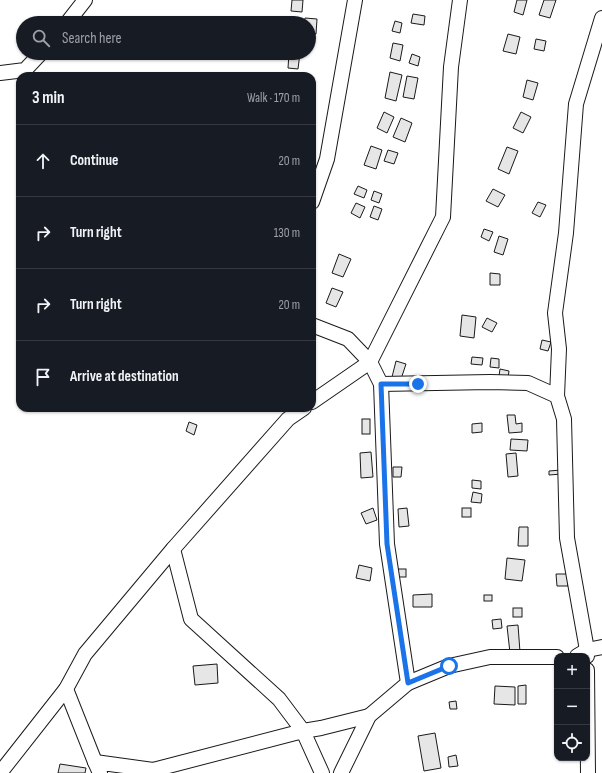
<!DOCTYPE html>
<html lang="en">
<head>
<meta charset="utf-8">
<style>
  body { margin:0; font-family:"Sofia Sans Condensed",sans-serif; background:#20242c; color:#f1f3f6 }
  .controls { position:absolute; right:12px; bottom:12px; display:grid; overflow:hidden; border-radius:8px; box-shadow:0 1px 3px #0004 }
  .controls button { width:36px; height:36px; display:grid; place-items:center; padding:0; border:0; border-bottom:1px solid #363941; background:#171b24; color:#f1f3f6; font:20px sans-serif }
  .stop { position:absolute; width:12px; height:12px; margin:-9px; border:3px solid #1a73e8; border-radius:50%; background:#fff }
  .stop.end { background:#1a73e8; border-color:#fff; box-shadow:0 1px 4px #0008 }
  .list { margin:0; padding:0; list-style:none }
  h2 { display:flex; justify-content:space-between; align-items:center; height:52px; margin:0; padding:0 16px; font-size:17px }
  h2 small { font-size:13px; font-weight:400; color:#9ea1a6 }
  .list li { display:grid; grid-template-columns:26px 1fr auto; gap:12px; align-items:center; box-sizing:border-box; height:72px; padding:0 16px; border-top:1px solid #363941 }
  .list b { display:block; font-size:15px; white-space:nowrap }
  .list em { font-size:13px; font-style:normal; color:#9ea1a6 }
  .icon { flex:none; width:22px; height:22px; fill:none; stroke:currentColor; stroke-width:2; stroke-linecap:round; stroke-linejoin:round }
  .map { position:relative; flex:none; width:602px; height:773px; overflow:hidden }
  .search { position:absolute; background:#171b24; box-shadow:0 1px 3px #0004; left:16px; top:16px; width:300px; height:44px; display:flex; align-items:center; gap:10px; box-sizing:border-box; padding:0 14px; border-radius:22px; color:#9ea1a6; font-size:15px }
  .panel { position:absolute; background:#171b24; box-shadow:0 1px 3px #0004; left:16px; top:72px; width:300px; height:340px; border-radius:12px }
  .map>svg:first-child { display:block }
</style>
</head>
<body>
<div class="map">
<svg width="602" height="773" viewBox="0 0 602 773">
  <rect width="100%" height="100%" fill="#fff"/>
  <!-- building -->
  <g fill="#e6e6e6" stroke="#1a1a1a">
    <polygon points="292,0 303,0 302,12 291,11"/>
    <polygon points="517,0 527,0 523,15 514,12"/>
    <polygon points="544,0 556,0 550,18 539,15"/>
    <polygon points="413,14 425,16 424,25 411,23"/>
    <polygon points="305,18 317,19 316,34 309,33 309,23 304,23"/>
    <polygon points="395,21 402,23 400,33 392,31"/>
    <polygon points="508,34 520,37 516,54 503,51"/>
    <polygon points="536,39 546,41 544,51 534,49"/>
    <polygon points="393,43 403,45 400,61 390,58"/>
    <polygon points="289,53 300,53 298,69 288,68"/>
    <polygon points="412,54 420,57 418,66 409,63"/>
    <polygon points="390,72 402,75 396,101 385,98"/>
    <polygon points="407,76 418,78 414,99 403,97"/>
    <polygon points="527,80 538,83 533,100 523,97"/>
    <polygon points="384,112 394,117 387,133 377,128"/>
    <polygon points="521,112 531,117 523,133 513,128"/>
    <polygon points="401,118 412,123 405,142 393,137"/>
    <polygon points="371,146 382,150 376,169 364,165"/>
    <polygon points="507,147 518,151 509,174 498,169"/>
    <polygon points="388,150 398,153 394,164 384,161"/>
    <polygon points="358,186 367,190 364,198 354,194"/>
    <polygon points="493,189 505,195 498,207 486,201"/>
    <polygon points="374,191 382,194 379,203 371,200"/>
    <polygon points="538,202 546,205 540,217 532,213"/>
    <polygon points="356,203 365,207 360,218 351,213"/>
    <polygon points="374,206 382,209 378,220 370,217"/>
    <polygon points="484,229 493,232 489,241 481,237"/>
    <polygon points="499,236 508,239 503,255 494,252"/>
    <polygon points="339,254 351,259 343,277 332,273"/>
    <polygon points="490,273 500,274 500,285 490,285"/>
    <polygon points="332,288 343,292 336,307 326,303"/>
    <polygon points="462,315 476,317 474,338 460,336"/>
    <polygon points="487,318 497,323 492,332 482,327"/>
    <polygon points="542,340 551,342 548,351 540,349"/>
    <polygon points="472,357 483,358 482,365 471,364"/>
    <polygon points="491,358 499,359 499,368 490,367"/>
    <polygon points="396,361 406,364 401,379 392,377"/>
    <polygon points="500,369 509,371 508,378 499,376"/>
    <polygon points="507,415 515,415 516,424 522,423 522,432 509,433"/>
    <rect x="362" y="419" width="8" height="15"/>
    <polygon points="189,422 197,425 194,435 186,431"/>
    <polygon points="482,423 482,432 472,433 472,424"/>
    <polygon points="511,439 528,440 527,451 510,450"/>
    <polygon points="371,452 373,477 361,478 360,453"/>
    <polygon points="516,453 518,476 508,477 506,454"/>
    <polygon points="393,467 402,467 401,477 393,477"/>
    <polygon points="561,470 562,474 549,475 549,471"/>
    <polygon points="472,480 481,481 481,489 472,488"/>
    <polygon points="473,492 482,494 481,503 471,502"/>
    <polygon points="373,508 377,520 366,524 361,513"/>
    <polygon points="407,508 409,526 399,527 398,509"/>
    <rect x="462" y="508" width="9" height="9"/>
    <polygon points="519,527 528,527 528,546 518,546"/>
    <polygon points="507,558 525,560 522,581 505,579"/>
    <polygon points="359,565 372,568 370,581 356,578"/>
    <rect x="398" y="569" width="8" height="8"/>
    <polygon points="556,574 567,574 568,586 557,586"/>
    <polygon points="432,594 432,607 413,607 413,595"/>
    <rect x="484" y="595" width="8" height="6"/>
    <rect x="513" y="608" width="9" height="9"/>
    <polygon points="501,619 502,628 493,629 492,620"/>
    <polygon points="518,625 520,652 510,653 507,626"/>
    <polygon points="217,664 218,683 195,685 193,666"/>
    <polygon points="526,685 526,704 518,704 518,686"/>
    <polygon points="495,686 515,687 515,705 494,704"/>
    <polygon points="456,701 457,709 450,709 449,702"/>
    <polygon points="435,733 441,768 424,771 418,736"/>
    <polygon points="456,755 458,766 449,767 448,757"/>
    <polygon points="60,764 86,768 85,773 58,773"/>
  </g>
  <g fill="none" stroke-linecap="round" stroke-linejoin="round">
    <!-- street casing -->
    <g stroke="#1a1a1a" stroke-width="16">
      <g id="street">
        <polyline points="67,23 85,0"/>
        <polyline points="0,73 25,70 41,53"/>
        <polyline points="312,202 327,159 355,0"/>
        <polyline points="312,325 348,339 370,362 381,384 387,544 408,683 369,716 341,773"/>
        <polyline points="381,384 490,382 528,383 557,396 564,419 567,538 587,650 587,656"/>
        <polyline points="557,396 559,349 555,313 566,233 576,104 602,18"/>
        <polyline points="312,402 370,362 443,217 451,67 460,0"/>
        <polyline points="173,549 191,619 279,699 303,731 321,728 369,716"/>
        <polyline points="577,656 587,650 602,647"/>
        <polyline points="587,670 588,773"/>
        <polyline points="408,683 449,666 490,657 557,657"/>
        <polyline points="66,689 95,762"/>
        <polyline points="0,773 66,689 85,654 173,549 288,419 304,408"/>
        <polyline points="100,773 95,762 153,770 303,731 322,773"/>
      </g>
    </g>
    <!-- street -->
    <use href="#street" stroke="#fff" stroke-width="14"/>
  </g>
  <g fill="none" stroke-linecap="round" stroke-linejoin="round">
    <!-- route -->
    <polyline stroke="#1a73e8" stroke-width="5" points="418,384 381,384 387,544 408,683 449,666"/>
  </g>
</svg>
<div class="controls">
<button>+</button>
<button>−</button>
<button><svg class="icon" aria-label="locate" viewBox="0 0 24 24"><circle cx="12" cy="12" r="6"/><path d="M12 2v4M12 18v4M2 12h4M18 12h4"/></svg></button>
</div>
<div class="stop" style="left:449px;top:666px"></div>
<div class="stop end" style="left:418px;top:384px"></div>
<div class="search"><svg class="icon" aria-label="search" viewBox="0 0 24 24"><circle cx="10" cy="10" r="6"/><path d="M15 15l6 6"/></svg>Search here</div>
<section class="panel">
<h2>3 min<small>Walk · 170 m</small></h2>
<ul class="list">
<li><svg class="icon" aria-label="ahead" viewBox="0 0 24 24"><path d="M12 20V5M6 11l6-6 6 6"/></svg><div><b>Continue</b></div><em>20 m</em></li>
<li><svg class="icon" aria-label="right" viewBox="0 0 24 24"><path d="M7 20v-9h11M14 6l5 5-5 5"/></svg><div><b>Turn right</b></div><em>130 m</em></li>
<li><svg class="icon" aria-label="right" viewBox="0 0 24 24"><path d="M7 20v-9h11M14 6l5 5-5 5"/></svg><div><b>Turn right</b></div><em>20 m</em></li>
<li><svg class="icon" aria-label="arrive" viewBox="0 0 24 24"><path d="M6 21V4h12l-3 4 3 4H6"/></svg><div><b>Arrive at destination</b></div></li>
</ul>
</section>
</div>
</body>
</html>
